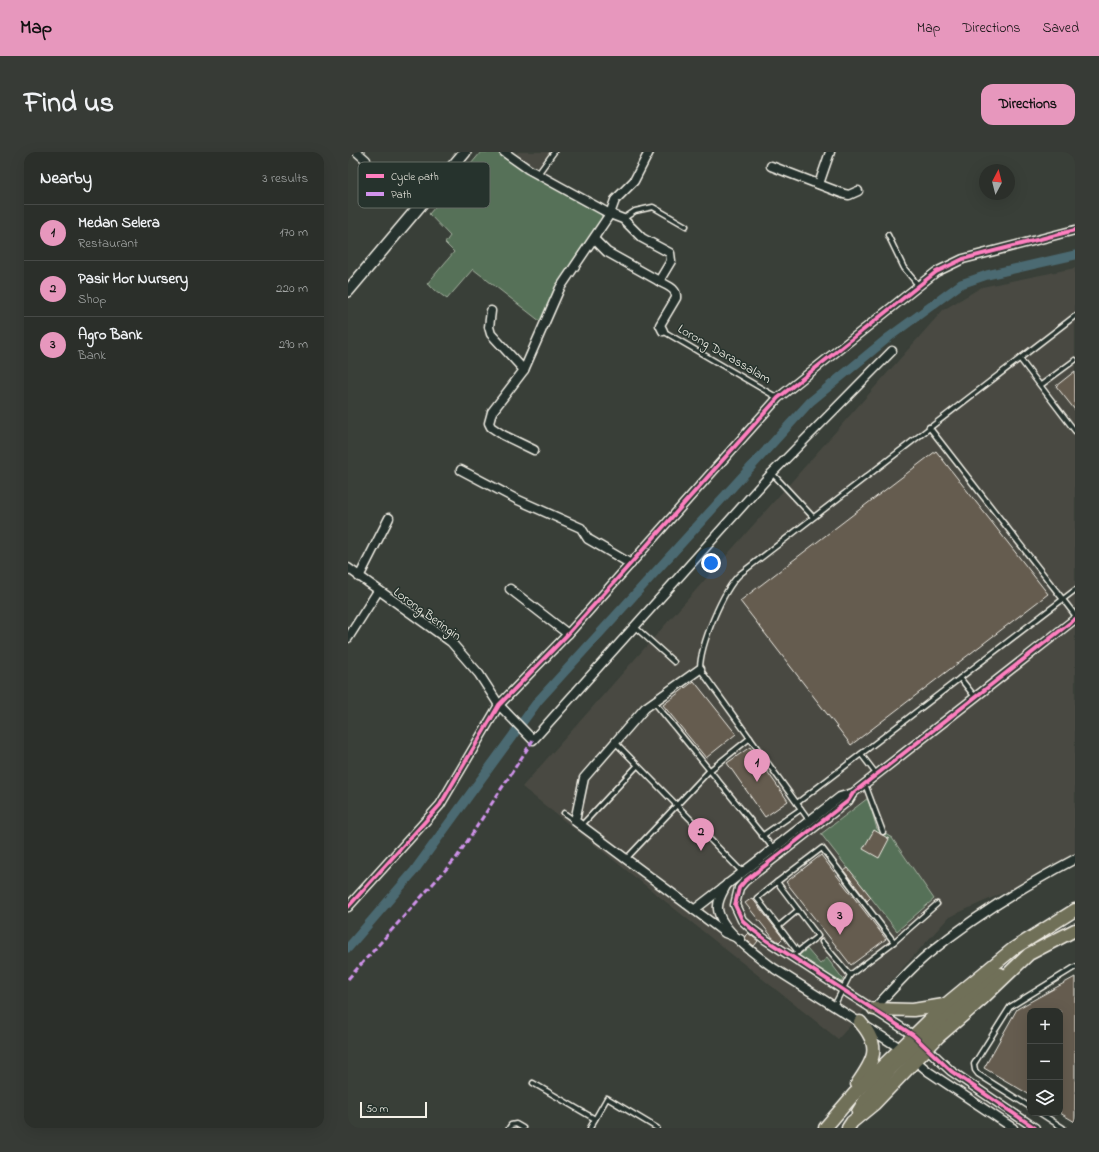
<!DOCTYPE html>
<html lang="en">
<head>
<meta charset="utf-8">
<style>
  body { margin:0; font-family:"Indie Flower",sans-serif; background:#373b36; color:#f1f3f6 }
  .controls { position:absolute; right:12px; bottom:12px; display:grid; overflow:hidden; border-radius:8px; box-shadow:0 4px 16px #0002 }
  .controls button { width:36px; height:36px; display:grid; place-items:center; padding:0; border:0; border-bottom:1px solid #474a47; background:#2b2f2a; color:#f1f3f6; font:20px sans-serif }
  .compass { position:absolute; left:631px; top:12px; width:36px; height:36px; border-radius:50%; background:#2b2f2a; box-shadow:0 4px 16px #0002; rotate:7deg }
  .scale { position:absolute; left:12px; bottom:10px; width:67px; box-sizing:border-box; padding-left:4px; border:2px solid #f4f1e8; border-top:0; font-size:11px; line-height:14px; white-space:nowrap; color:#f4f1e8; -webkit-text-stroke:3px #26332d; paint-order:stroke }
  .you { position:absolute; left:363px; top:411px; width:14px; height:14px; margin:-10px; border:3px solid #fff; border-radius:50%; background:#1a73e8; box-shadow:0 0 0 6px #1a73e833 }
  .badge { display:grid; place-items:center; width:26px; height:26px; border-radius:50%; background:#e797bd; color:#111; font-size:13px; font-weight:700 }
  .pin { position:absolute; translate:-50% -33px; filter:drop-shadow(0 1px 2px #0008) }
  .pin::after { content:''; position:absolute; top:21px; width:14px; height:12px; background:inherit; clip-path:polygon(0 0,100% 0,50% 100%) }
  .list { margin:0; padding:0; list-style:none }
  h2 { display:flex; justify-content:space-between; align-items:center; height:52px; margin:0; padding:0 16px; font-size:17px }
  h2 small { font-size:13px; font-weight:400; color:#a6a9a8 }
  .list li { display:grid; grid-template-columns:26px 1fr auto; gap:12px; align-items:center; box-sizing:border-box; height:56px; padding:0 16px; border-top:1px solid #474a47 }
  .list b { display:block; font-size:15px; white-space:nowrap }
  .list p { margin:0; font-size:13px; white-space:nowrap; color:#a6a9a8 }
  .list em { font-size:13px; font-style:normal; color:#a6a9a8 }
  .icon { flex:none; width:22px; height:22px; fill:none; stroke:currentColor; stroke-width:2; stroke-linecap:round; stroke-linejoin:round }
  .map { position:relative; flex:none; width:727px; height:976px; overflow:hidden; border-radius:12px }
  header { display:flex; align-items:center; gap:24px; box-sizing:border-box; height:56px; padding:0 20px; background:#e797bd; color:#111 }
  header strong { font-size:19px }
  nav { display:flex; gap:22px; margin-inline-start:auto; font-size:14px }
  .intro { display:flex; align-items:center; justify-content:space-between; box-sizing:border-box; height:96px; padding:0 24px }
  h1 { margin:0; font-size:28px }
  .button { padding:10px 18px; border-radius:12px; background:#e797bd; color:#111; font-size:14px; font-weight:700 }
  main { display:flex; gap:24px; padding:0 24px }
  aside { flex:1; background:#2b2f2a; border-radius:12px; box-shadow:0 4px 16px #0002 }
  .map>svg:first-child { display:block }
</style>
</head>
<body>
<header>
<strong>Map</strong>
<nav><a>Map</a><a>Directions</a><a>Saved</a></nav>
</header>
<div class="intro"><h1>Find us</h1><a class="button">Directions</a></div>
<main>
<aside>
<h2>Nearby<small>3 results</small></h2>
<ul class="list">
<li><span class="badge">1</span><div><b>Medan Selera</b><p>Restaurant</p></div><em>170 m</em></li>
<li><span class="badge">2</span><div><b>Pasir Hor Nursery</b><p>Shop</p></div><em>220 m</em></li>
<li><span class="badge">3</span><div><b>Agro Bank</b><p>Bank</p></div><em>290 m</em></li>
</ul>
</aside>
<div class="map">
<svg width="727" height="976" viewBox="0 0 727 976">
  <rect width="100%" height="100%" fill="#393f38"/>
  <filter id="ink" filterUnits="userSpaceOnUse"><feTurbulence type="fractalNoise" baseFrequency=".025" numOctaves="2"/><feDisplacementMap in="SourceGraphic" scale="8" xChannelSelector="R" yChannelSelector="G"/><feConvolveMatrix kernelMatrix="1 2 1 2 8 2 1 2 1" color-interpolation-filters="sRGB"/></filter>
  <g filter="url(#ink)">
    <!-- built -->
    <g fill="#494a42">
      <polygon points="170,0 210,0 195,21 167,4"/>
      <polygon points="727,116 727,709 601,765 490,887 174,635 595,158 634,135"/>
    </g>
    <!-- green -->
    <g fill="#567158" stroke="#a5b1a0">
      <polygon points="133,0 154,0 176,19 252,60 254,65 250,74 193,170 125,117 99,147 79,132 106,100 97,91 102,84 81,62"/>
      <polygon points="520,646 529,677 544,686 586,747 549,779 473,682"/>
      <polygon points="459,797 472,812 479,806 495,827 492,833 449,805"/>
    </g>
    <g fill="none" stroke-linecap="round" stroke-linejoin="round">
      <!-- canal -->
      <polyline stroke="#4b6a72" stroke-width="9" points="0,796 66,719 190,549 462,250 541,185 613,132 639,123 727,103"/>
    </g>
    <!-- building -->
    <g fill="#655b50" stroke="#f4f1e8">
      <polygon points="727,219 727,258 708,234"/>
      <polygon points="588,299 700,442 503,593 392,449"/>
      <polygon points="346,529 388,582 358,606 315,553"/>
      <polygon points="402,595 440,649 417,665 379,611"/>
      <polygon points="526,678 541,687 531,706 515,697"/>
      <polygon points="473,703 538,787 503,813 438,730"/>
      <polygon points="500,716 523,745 519,749 496,719"/>
      <polygon points="404,746 435,786 431,790 425,786 397,751"/>
      <polygon points="400,781 410,789 406,794 397,787 397,784"/>
      <polygon points="727,825 727,970 712,961 712,859 682,859 682,943 636,916 669,857"/>
    </g>
    <g fill="none" stroke-linecap="round" stroke-linejoin="round">
      <!-- service casing -->
      <g stroke="#f4f1e8" stroke-width="7">
        <g id="service">
          <polyline points="190,22 206,0"/>
          <polyline points="275,67 287,59 305,55 338,74"/>
          <polyline points="540,83 556,116 570,133"/>
          <polyline points="315,179 430,246"/>
          <polyline points="672,207 727,279"/>
          <polyline points="693,233 727,208"/>
          <polyline points="581,275 727,463"/>
          <polyline points="424,321 465,365"/>
          <polyline points="287,475 326,510"/>
          <polyline points="612,526 627,545"/>
          <polyline points="306,550 425,696"/>
          <polyline points="267,590 394,720"/>
          <polyline points="513,602 529,623"/>
          <polyline points="517,632 535,680"/>
          <polyline points="449,651 727,438"/>
          <polyline points="216,661 227,669"/>
          <path d="M 461,668 L 352,517 C 352,493 375,438 392,422 L 727,164"/>
          <polyline points="233,674 289,614"/>
          <polyline points="414,684 453,657"/>
          <polyline points="278,707 361,619 402,586"/>
          <polyline points="429,730 409,746 450,800"/>
          <polyline points="431,774 450,758"/>
          <polyline points="474,790 502,823 486,854"/>
          <polyline points="444,804 470,784 429,730 474,696 546,790"/>
          <polyline points="502,823 546,790 589,752"/>
          <polyline points="185,931 247,967"/>
          <polyline points="682,955 630,922 627,918 626,912 662,855 727,815"/>
          <polyline points="692,961 715,976"/>
          <polyline points="161,976 163,973 168,972 175,976"/>
          <polyline points="242,976 259,946 309,976"/>
        </g>
      </g>
      <!-- minor casing -->
      <g stroke="#f4f1e8" stroke-width="11">
        <g id="minor">
          <polyline points="9,0 18,8"/>
          <polyline points="156,0 180,17 262,62 212,136 176,218 144,260 141,271 143,275 155,283 186,298"/>
          <path d="M 301,0 L 286,29 L 267,48 L 262,62 L 275,67 L 294,86 L 322,101 L 323,109 L 311,129 C 319,134 329,136 328,146 L 312,173 L 315,179"/>
          <polyline points="423,14 496,42 501,43 510,39"/>
          <polyline points="471,32 482,0"/>
          <polyline points="246,87 259,100 311,129"/>
          <polyline points="143,159 141,175 143,182 176,218"/>
          <polyline points="113,318 168,347 233,376 240,387 283,412"/>
          <polyline points="0,416 103,490 131,522 151,553 185,588 424,321 544,199"/>
          <polyline points="11,425 41,366"/>
          <polyline points="162,437 220,482"/>
          <polyline points="0,486 30,439"/>
          <polyline points="352,517 297,556 236,626 227,669 368,774 377,781 392,787"/>
          <path d="M 379,732 C 375,740 369,748 370,757 C 372,778 411,805 427,817 L 552,896 L 581,920 L 665,976"/>
          <polyline points="0,755 92,653 151,553 220,482 430,246 588,120 615,107 727,78"/>
          <polyline points="346,758 492,645 505,641"/>
          <path d="M 526,857 C 543,839 560,819 579,803 C 624,766 676,734 727,707"/>
          <polyline points="687,976 603,919 565,883 418,788 405,778 394,768 387,753 391,736 397,729 500,649 505,641 727,467"/>
        </g>
      </g>
      <!-- secondary casing -->
      <g stroke="#f4f1e8" stroke-width="14">
        <polyline id="secondary" points="0,139 117,0"/>
      </g>
      <!-- primary casing -->
      <g stroke="#f4f1e8" stroke-width="15">
        <g id="primary">
          <polyline points="526,857 565,858 596,853"/>
          <path d="M 509,932 C 526,908 534,895 512,870"/>
          <polyline points="510,960 518,947 543,917 590,871 626,840 652,822"/>
          <polyline points="477,976 507,941 597,853 665,797 727,758"/>
          <polyline points="500,976 504,970 526,952 590,885 634,847 681,802 727,778"/>
        </g>
      </g>
      <!-- service -->
      <use href="#service" stroke="#26332d" stroke-width="4"/>
      <!-- minor -->
      <use href="#minor" stroke="#26332d" stroke-width="8"/>
      <!-- secondary -->
      <use href="#secondary" stroke="#26332d" stroke-width="11"/>
      <!-- primary -->
      <use href="#primary" stroke="#706f59" stroke-width="12"/>
      <!-- quiet -->
      <polyline stroke="#d193ec" stroke-width="3" stroke-dasharray="6 3" stroke-linecap="butt" points="0,827 109,705 185,588"/>
      <!-- cycleway casing -->
      <g stroke="#26332d" stroke-width="6">
        <g id="cycleway">
          <polyline points="0,755 92,653 151,553 220,482 430,246 588,120 615,107 727,78"/>
          <polyline points="687,976 603,919 565,883 418,788 405,778 394,768 387,753 391,736 397,729 500,649 505,641 727,467"/>
        </g>
      </g>
      <!-- cycleway -->
      <use href="#cycleway" stroke="#ff80c0" stroke-width="4"/>
    </g>
  </g>
  <g text-anchor="middle" stroke-width="3" stroke-linejoin="round" paint-order="stroke">
    <!-- street labels -->
    <g font-size="13" fill="#f4f1e8" stroke="#26332d">
      <text transform="translate(377 201) rotate(30)" y="5">Lorong Darassalam</text>
      <text transform="translate(80 461) rotate(36)" y="5">Lorong Beringin</text>
    </g>
  </g>
  <!-- legend -->
  <rect x="10" y="10" width="132" height="46" rx="6" fill="#26332d" stroke="#646c65" stroke-width="1"/>
  <rect x="18" y="22" width="18" height="4" fill="#ff80c0"/>
  <rect x="18" y="40" width="18" height="4" fill="#d193ec"/>
  <g font-size="11" fill="#f4f1e8">
    <text x="43" y="28">Cycle path</text>
    <text x="43" y="46">Path</text>
  </g>
</svg>
<div class="controls">
<button>+</button>
<button>−</button>
<button><svg class="icon" aria-label="layers" viewBox="0 0 24 24"><path d="M12 4l9 5-9 5-9-5zM3 14l9 5 9-5"/></svg></button>
</div>
<svg class="compass" viewBox="-18 -18 36 36"><path d="M0-13l5 13h-10z" fill="#e53935"/><path d="M0 13l5-13h-10z" fill="#a6a9a8"/></svg>
<div class="scale">50 m</div>
<div class="you"></div>
<div class="pin badge" style="left:409px;top:630px">1</div>
<div class="pin badge" style="left:353px;top:699px">2</div>
<div class="pin badge" style="left:492px;top:783px">3</div>
</div>
</main>
</body>
</html>
